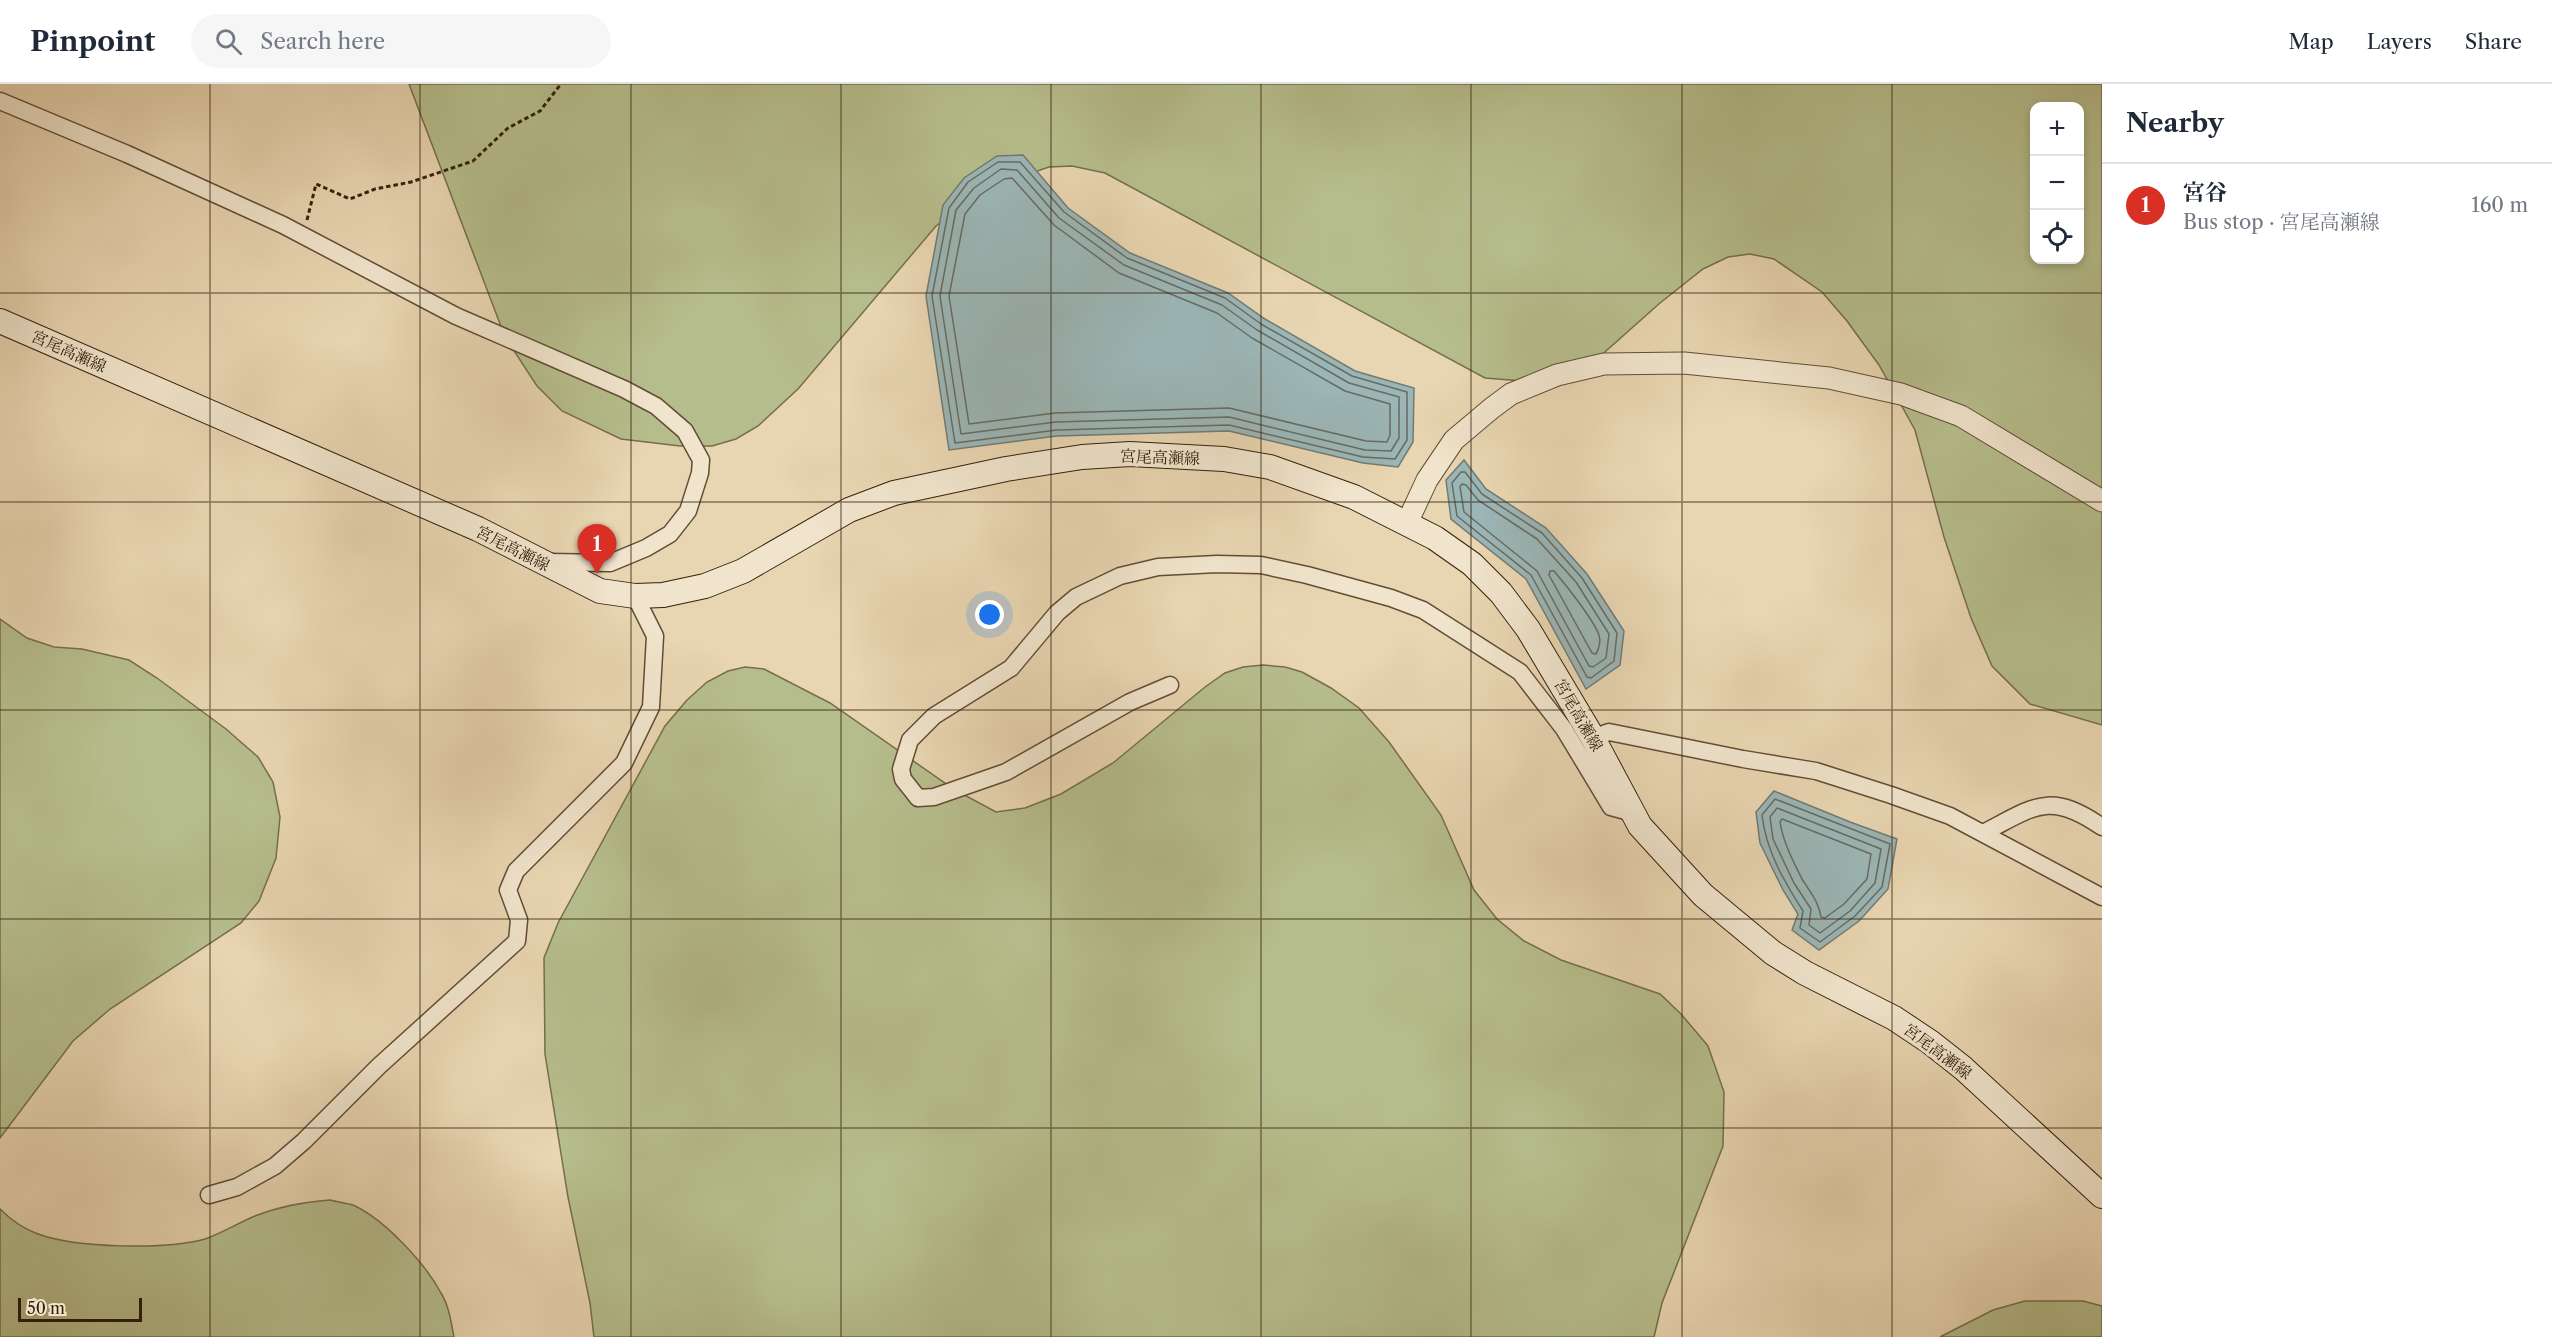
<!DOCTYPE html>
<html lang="en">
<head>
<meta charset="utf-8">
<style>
  body { margin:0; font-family:"Libre Caslon Text","Noto Serif JP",serif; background:#f6f6f7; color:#1f2937 }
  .controls { position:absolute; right:18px; top:18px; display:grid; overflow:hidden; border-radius:12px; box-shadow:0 3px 9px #0003 }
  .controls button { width:54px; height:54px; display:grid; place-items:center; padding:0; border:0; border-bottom:2px solid #e0e1e3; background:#fff; color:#1f2937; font:30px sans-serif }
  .scale { position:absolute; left:18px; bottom:15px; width:124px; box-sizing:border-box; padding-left:6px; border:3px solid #35200c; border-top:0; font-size:16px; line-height:21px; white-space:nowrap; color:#35200c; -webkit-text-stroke:4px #f0e4cc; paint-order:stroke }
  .you { position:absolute; left:990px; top:531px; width:21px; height:21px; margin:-15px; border:4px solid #fff; border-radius:50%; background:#1a73e8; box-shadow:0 0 0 9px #1a73e833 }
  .badge { display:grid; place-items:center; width:39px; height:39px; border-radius:50%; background:#d93025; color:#fff; font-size:20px; font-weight:700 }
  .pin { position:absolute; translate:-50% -50px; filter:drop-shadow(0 2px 3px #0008) }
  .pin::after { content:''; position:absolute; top:32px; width:21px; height:18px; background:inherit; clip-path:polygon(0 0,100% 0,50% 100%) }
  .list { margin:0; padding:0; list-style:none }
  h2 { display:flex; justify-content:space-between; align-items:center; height:78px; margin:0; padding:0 24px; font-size:26px }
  h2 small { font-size:20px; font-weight:400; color:#747a83 }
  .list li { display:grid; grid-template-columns:39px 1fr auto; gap:18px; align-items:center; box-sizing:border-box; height:84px; padding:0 24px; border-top:2px solid #e0e1e3 }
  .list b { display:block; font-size:22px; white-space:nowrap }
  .list p { margin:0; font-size:20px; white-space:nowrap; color:#747a83 }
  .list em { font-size:20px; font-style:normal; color:#747a83 }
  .icon { flex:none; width:33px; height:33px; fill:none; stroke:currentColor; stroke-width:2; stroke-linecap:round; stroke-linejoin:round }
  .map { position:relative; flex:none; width:2102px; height:1253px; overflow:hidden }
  header { display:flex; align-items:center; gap:36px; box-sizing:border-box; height:84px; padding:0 30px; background:#fff; border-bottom:2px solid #e0e1e3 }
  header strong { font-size:28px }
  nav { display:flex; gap:33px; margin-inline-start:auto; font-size:21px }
  .search { width:420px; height:54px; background:#f6f6f7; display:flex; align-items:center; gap:15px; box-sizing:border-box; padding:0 21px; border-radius:33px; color:#747a83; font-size:22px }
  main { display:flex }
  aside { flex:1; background:#fff }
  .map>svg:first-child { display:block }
</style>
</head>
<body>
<header>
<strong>Pinpoint</strong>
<div class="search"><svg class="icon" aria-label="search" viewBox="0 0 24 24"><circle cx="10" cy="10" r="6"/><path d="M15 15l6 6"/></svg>Search here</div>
<nav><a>Map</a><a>Layers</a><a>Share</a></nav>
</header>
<main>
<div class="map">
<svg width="2102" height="1253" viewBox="0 0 2102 1253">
  <rect width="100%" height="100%" fill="#e8d5b1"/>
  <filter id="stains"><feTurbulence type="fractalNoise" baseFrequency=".00333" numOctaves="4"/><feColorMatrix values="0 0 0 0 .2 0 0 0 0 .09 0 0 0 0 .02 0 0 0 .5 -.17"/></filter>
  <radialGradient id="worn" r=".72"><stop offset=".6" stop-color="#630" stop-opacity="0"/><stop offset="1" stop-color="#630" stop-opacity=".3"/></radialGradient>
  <!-- green -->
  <g fill="#b6bd8c" stroke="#766e4c" stroke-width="1.5" fill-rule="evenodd">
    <path d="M 409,0 L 2102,0 L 2102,641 L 2030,620 L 1992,582 L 1971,534 L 1944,453 L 1915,346 L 1879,281 L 1847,237 L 1822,208 L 1774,175 L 1750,170 L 1728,173 L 1703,185 L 1660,219 L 1589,282 L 1536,298 L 1485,294 L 1105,89 L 1072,82 L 1049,83 L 1005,98 L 971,116 L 936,142 L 798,305 L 758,342 L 736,355 L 712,362 L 680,362 L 621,355 L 562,327 L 537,302 L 505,253 ZM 2034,22 L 2080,22 L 2080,176 L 2034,176 Z"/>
    <polygon points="0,535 27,554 54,563 82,565 129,576 157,594 226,645 258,673 273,698 280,733 276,774 259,817 241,839 110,925 73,957 0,1054"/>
    <polygon points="1263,581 1285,583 1302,588 1331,604 1359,624 1389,658 1441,731 1474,806 1497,835 1524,857 1561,876 1660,910 1681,930 1708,962 1724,1008 1723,1062 1662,1219 1654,1253 594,1253 590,1219 568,1113 545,970 544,874 558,839 665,642 687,616 707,598 728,587 745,583 764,585 830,619 955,706 996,728 1025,724 1061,710 1113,679 1205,603 1225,589 1243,583"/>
    <path d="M 330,1116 C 337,1118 346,1119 353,1121 C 384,1135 425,1179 441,1209 C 449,1222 451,1238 454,1253 L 0,1253 L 0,1125 C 11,1136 24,1145 38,1150 C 76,1164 166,1166 205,1155 C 222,1149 238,1139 255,1132 C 280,1122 303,1118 330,1116 Z"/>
    <polygon points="2025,1217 2083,1217 2102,1222 2102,1253 1940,1253 1993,1226"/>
  </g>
  <!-- water -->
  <g fill="#9bb6b6" stroke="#727a72" stroke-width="1.5">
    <polygon points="1023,71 1068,124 1130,169 1228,209 1265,235 1355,287 1414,304 1413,358 1398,383 1363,379 1229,347 1057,352 949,366 926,212 943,121 964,94 997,72"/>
    <polygon points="1464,376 1486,405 1546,444 1587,490 1624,547 1620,581 1586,605 1526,495 1451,435 1446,396"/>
    <polygon points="1774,707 1850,738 1897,755 1888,805 1859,837 1819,866 1792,846 1798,830 1783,806 1760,759 1756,728"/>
  </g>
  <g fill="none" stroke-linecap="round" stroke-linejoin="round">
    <!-- shore -->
    <g stroke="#686b61" stroke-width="1.5">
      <polygon points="1020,78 1064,128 1127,174 1225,214 1261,240 1352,292 1407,308 1407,356 1395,375 1363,373 1229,341 1057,346 955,359 932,212 949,124 968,98 998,78"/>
      <polygon points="1001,85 1017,86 1059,134 1124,181 1222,221 1257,246 1349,299 1399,313 1399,354 1391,367 1365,366 1229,333 1056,338 961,350 940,212 956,126 974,104"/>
      <polygon points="1012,94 1054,141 1119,189 1217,229 1252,254 1345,307 1390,320 1390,351 1387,358 1366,357 1229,324 1055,329 969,340 949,212 965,130 980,111 1004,95"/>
      <polygon points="1461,388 1465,388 1482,410 1542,449 1582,494 1617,549 1614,577 1591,594 1587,593 1531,491 1457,432 1452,399"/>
      <polygon points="1462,400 1466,401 1478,416 1537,455 1576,498 1609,550 1606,574 1593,583 1589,582 1537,487 1464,428 1460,403"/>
      <path d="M 1550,487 L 1554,487 C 1566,501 1593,535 1599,551 C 1601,557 1599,565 1596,570 L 1592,569 L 1549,491 Z"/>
      <path d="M 1775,715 L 1890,760 L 1882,803 L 1855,832 L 1820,858 L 1800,844 L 1803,827 C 1784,797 1766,767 1762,731 Z"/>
      <polygon points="1777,724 1881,765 1875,799 1850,827 1820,849 1809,841 1811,825 1794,799 1773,755 1770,733"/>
      <path d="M 1782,735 L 1871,770 L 1867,795 L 1844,820 L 1825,834 L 1821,833 C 1819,818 1810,808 1802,795 C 1793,777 1783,758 1780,738 Z"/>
    </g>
    <!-- minor casing -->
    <g stroke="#624d35" stroke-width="19">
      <g id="minor">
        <polyline points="0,17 127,70 283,141 456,232 624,305 656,322 685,347 701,376 700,389 688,427 670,450 646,464 610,479 548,478"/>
        <polyline points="1170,601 1130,618 1006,688 934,713 918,714 903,695 901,685 910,656 934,632 1011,584 1057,529 1076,513 1120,492 1158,483 1217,480 1261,481 1307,491 1391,514 1423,526 1520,588 1564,645 1611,723 1633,729"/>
        <polyline points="1593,654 1609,648 1743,675 1816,687 1891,711 1950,732 2102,813"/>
        <path d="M 1983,749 C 2034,723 2049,706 2102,743"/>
        <polyline points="209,1111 237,1103 275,1082 304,1057 379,982 517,857 519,836 508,806 516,787 624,679 651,623 655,552 635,512"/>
      </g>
    </g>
    <!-- tertiary casing -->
    <g stroke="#624d35" stroke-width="23">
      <polyline id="tertiary" points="1407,439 1427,396 1454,356 1492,324 1511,310 1557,291 1604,280 1684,279 1829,294 1901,310 1961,332 2102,417"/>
    </g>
    <!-- secondary casing -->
    <g stroke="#35200c" stroke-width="26">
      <polyline id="secondary" points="0,237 478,445 600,507 635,512 663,511 705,502 743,487 849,426 894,409 1006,385 1082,373 1130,370 1224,375 1270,383 1354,413 1435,454 1472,480 1501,509 1528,545 1593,654 1640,742 1703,811 1773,869 1805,889 1894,934 1930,958 1963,984 2102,1112"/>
    </g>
    <!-- path -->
    <polyline stroke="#35200c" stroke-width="3" stroke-dasharray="4.5 3" stroke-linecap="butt" points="307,136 316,100 350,115 375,105 411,98 473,77 508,44 540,27 561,0"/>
    <!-- minor -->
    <use href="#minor" stroke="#f0e4cc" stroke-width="16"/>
    <!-- tertiary -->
    <use href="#tertiary" stroke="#f0e4cc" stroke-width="21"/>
    <!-- secondary -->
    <use href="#secondary" stroke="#f0e4cc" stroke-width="24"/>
  </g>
  <!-- grid -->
  <path fill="none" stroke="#35200c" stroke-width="1.5" stroke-opacity="0.55" d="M 210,0 L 210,1253M 420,0 L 420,1253M 631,0 L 631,1253M 841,0 L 841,1253M 1051,0 L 1051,1253M 1261,0 L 1261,1253M 1471,0 L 1471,1253M 1682,0 L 1682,1253M 1892,0 L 1892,1253M 0,209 L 2102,209M 0,418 L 2102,418M 0,626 L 2102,626M 0,835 L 2102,835M 0,1044 L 2102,1044"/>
  <g text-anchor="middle" stroke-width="6" stroke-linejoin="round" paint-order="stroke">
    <!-- street labels -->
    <g font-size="16" fill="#35200c" stroke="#f0e4cc">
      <text transform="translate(69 267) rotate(24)" y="6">宮尾高瀬線</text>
      <text transform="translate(1160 373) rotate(2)" y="6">宮尾高瀬線</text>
      <text transform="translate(513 464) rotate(27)" y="6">宮尾高瀬線</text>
      <text transform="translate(1579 631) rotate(60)" y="6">宮尾高瀬線</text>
      <text transform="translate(1938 967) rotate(37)" y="6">宮尾高瀬線</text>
    </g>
  </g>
  <rect width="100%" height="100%" filter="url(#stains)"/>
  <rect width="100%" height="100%" fill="url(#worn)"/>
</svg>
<div class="controls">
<button>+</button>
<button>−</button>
<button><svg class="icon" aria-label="locate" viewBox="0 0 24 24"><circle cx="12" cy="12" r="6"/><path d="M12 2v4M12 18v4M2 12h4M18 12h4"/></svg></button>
</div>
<div class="scale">50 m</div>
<div class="you"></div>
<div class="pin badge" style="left:597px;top:490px">1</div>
</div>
<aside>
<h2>Nearby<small></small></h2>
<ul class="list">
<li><span class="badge">1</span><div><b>宮谷</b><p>Bus stop · 宮尾高瀬線</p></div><em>160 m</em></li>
</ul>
</aside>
</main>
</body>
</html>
